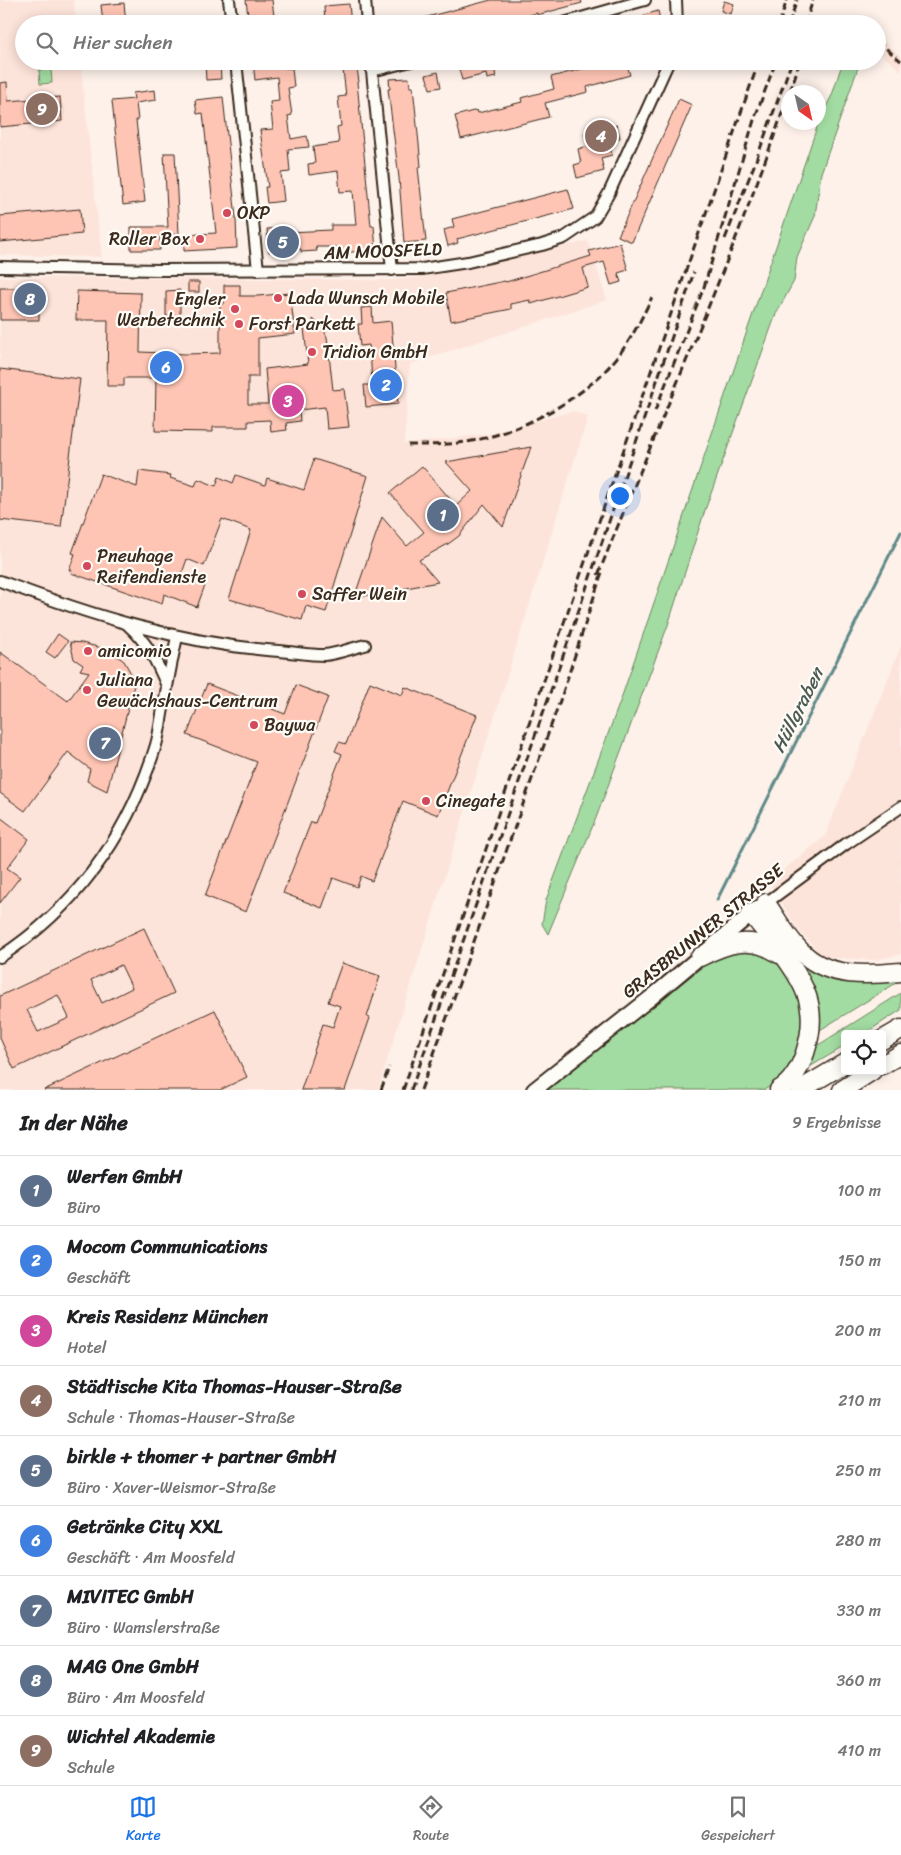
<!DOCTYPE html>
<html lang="de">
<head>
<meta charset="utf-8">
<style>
  body { margin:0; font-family:Sriracha,sans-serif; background:#f6f6f6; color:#202124 }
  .controls { position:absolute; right:15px; bottom:15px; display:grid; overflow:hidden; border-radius:5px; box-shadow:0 2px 12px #0003 }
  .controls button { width:45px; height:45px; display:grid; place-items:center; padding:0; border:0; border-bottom:1px solid #e0e0e0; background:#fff; color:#202124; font:25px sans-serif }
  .compass { position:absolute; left:781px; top:85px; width:45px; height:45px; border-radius:50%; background:#fff; box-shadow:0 2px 12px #0003; rotate:146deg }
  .you { position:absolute; left:619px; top:495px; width:18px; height:18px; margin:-12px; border:4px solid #fff; border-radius:50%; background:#1a73e8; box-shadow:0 0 0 8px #1a73e833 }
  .badge { display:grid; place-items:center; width:32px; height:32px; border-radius:50%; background:#1a73e8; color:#fff; font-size:16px; font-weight:700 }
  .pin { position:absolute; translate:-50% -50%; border:2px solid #fff; box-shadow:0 1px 5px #0006 }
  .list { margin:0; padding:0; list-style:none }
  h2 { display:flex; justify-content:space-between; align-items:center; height:65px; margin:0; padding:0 20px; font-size:21px }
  h2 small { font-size:16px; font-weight:400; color:#757577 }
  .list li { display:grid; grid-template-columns:32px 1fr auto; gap:15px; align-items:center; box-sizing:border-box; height:70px; padding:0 20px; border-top:1px solid #e0e0e0 }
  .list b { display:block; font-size:19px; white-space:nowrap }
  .list p { margin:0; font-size:16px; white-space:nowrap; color:#757577 }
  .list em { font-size:16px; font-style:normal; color:#757577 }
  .icon { flex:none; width:28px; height:28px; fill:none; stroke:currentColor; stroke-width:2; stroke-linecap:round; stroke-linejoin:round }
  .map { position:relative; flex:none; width:901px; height:1090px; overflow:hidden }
  .search { position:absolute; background:#fff; box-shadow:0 2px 12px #0003; left:15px; right:15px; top:15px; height:55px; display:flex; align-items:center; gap:12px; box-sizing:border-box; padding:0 18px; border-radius:28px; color:#757577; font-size:19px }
  .sheet { height:695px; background:#fff }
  nav { display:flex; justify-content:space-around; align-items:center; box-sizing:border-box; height:70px; border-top:1px solid #e0e0e0; background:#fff; font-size:14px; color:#757577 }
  nav a { display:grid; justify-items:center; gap:2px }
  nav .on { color:#1a73e8 }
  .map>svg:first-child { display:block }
</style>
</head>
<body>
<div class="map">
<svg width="901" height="1090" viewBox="0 0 901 1090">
  <rect width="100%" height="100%" fill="#fdf1ea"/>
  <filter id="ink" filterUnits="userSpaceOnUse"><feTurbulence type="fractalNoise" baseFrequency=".02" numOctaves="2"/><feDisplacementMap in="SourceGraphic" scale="10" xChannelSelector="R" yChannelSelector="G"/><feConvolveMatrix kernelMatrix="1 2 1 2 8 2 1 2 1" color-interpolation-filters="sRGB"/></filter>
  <g filter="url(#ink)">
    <!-- built -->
    <g fill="#fde4da">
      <polygon points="0,0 74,0 76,24 24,24 24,61 80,61 102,257 0,255"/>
      <polygon points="877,36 901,56 901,71 877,51"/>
      <polygon points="588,241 607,300 410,364 404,444 490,434 573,411 588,417 378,1090 0,1090 0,277 394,280 428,276"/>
      <polygon points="901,646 901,954 876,960 823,957 796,927 769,882 825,836"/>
    </g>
    <!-- green -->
    <g fill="#a2dca2" stroke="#6e8360">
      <polygon points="843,61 856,61 859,65 821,173 815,216 797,257 794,281 776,314 705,510 668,625 596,818 548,934 542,924 546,900 621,699 819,121 832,95"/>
      <polygon points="51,69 52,83 40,84 39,70"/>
      <polygon points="741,947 763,952 782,967 799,995 804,1032 795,1057 786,1071 775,1083 764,1090 545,1090 723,951"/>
      <polygon points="801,961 901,980 815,1033 817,1007 812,984 798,963"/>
      <polygon points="901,993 901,1010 864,1034 845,1034 845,1046 801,1072 812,1049"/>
    </g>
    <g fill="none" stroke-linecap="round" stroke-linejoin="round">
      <!-- stream -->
      <polyline stroke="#5f8987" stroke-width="3" points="717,900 901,532"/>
    </g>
    <!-- building -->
    <g fill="#fec5b5" stroke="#3b2a1e" fill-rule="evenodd">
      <polygon points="246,0 272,0 275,24 249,24"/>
      <polygon points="491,0 581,0 582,3 537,15 537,13 499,24 412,24 412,21"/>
      <polygon points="724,1 734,4 731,14 721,11"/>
      <polygon points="124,3 126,24 103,24 101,5"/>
      <polygon points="349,4 351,24 325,24 324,6"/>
      <polygon points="658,11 661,24 646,24 644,15"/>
      <polygon points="253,61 284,61 285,68 292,68 294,87 288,88 292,115 288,116 291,139 307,136 309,147 288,149 290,172 281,173 284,201 267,203 265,187 268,187 260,130 273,129 270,102 279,101 277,77 255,80"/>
      <polygon points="342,61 356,61 359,82 357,82 371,226 374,226 376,250 340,253 340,247 316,247 317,251 301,252 301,249 269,252 267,229 288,228 289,232 331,230 331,225 356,225 353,191 340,192 338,171 309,175 308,164 315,163 313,147 339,143 337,127 341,126 338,97 346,96"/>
      <polygon points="487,61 493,61 496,77 487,79 486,74 462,80 459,69"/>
      <polygon points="612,61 626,61 630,75 587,87 588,92 545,103 549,117 461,139 455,116 477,110 478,113 522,102 521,98 554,89 551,77"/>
      <polygon points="220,63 221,79 206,80 205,64"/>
      <polygon points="438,72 441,87 430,89 426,75"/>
      <polygon points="409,78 410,87 413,87 419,144 421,167 418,167 426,241 404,243 399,178 388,89 390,89 389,79"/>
      <polygon points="7,82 8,101 60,97 62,121 0,127 0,83"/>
      <polygon points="155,90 156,100 136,103 138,120 136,120 145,202 123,205 112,101 134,99 133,93"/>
      <polygon points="223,97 236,218 237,248 184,251 184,235 216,233 203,113 197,114 195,100"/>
      <polygon points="679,99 692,105 632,242 618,236"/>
      <polygon points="617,125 620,138 609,141 612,155 601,158 604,171 577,178 574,165 581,163 578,149 588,146 584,133"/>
      <polygon points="164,153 175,153 179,234 160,235 160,250 131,250 131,227 168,227"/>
      <polygon points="568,189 574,209 457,239 458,243 448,246 444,230 454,227 452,219"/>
      <polygon points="80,209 82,234 0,242 0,216"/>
      <polygon points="620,243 628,270 618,273 621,282 611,285 604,262 583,268 588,287 531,304 530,300 511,304 511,309 451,321 446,293 505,281 506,282 591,256 589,251"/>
      <rect x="188" y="282" width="11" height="10"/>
      <polygon points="224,285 240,285 240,296 258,296 290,293 295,334 258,338 258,377 248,377 248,404 268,404 265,369 308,364 304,328 314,327 313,319 323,328 327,337 333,390 344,389 349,427 327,429 325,407 299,410 300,421 286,423 287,430 271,432 270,420 248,421 248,427 213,427 213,432 155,431 156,378 124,378 124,386 107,386 108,320 76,320 77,291 141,293 140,352 186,354 220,353 220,304 224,304"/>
      <polygon points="0,288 32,288 31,294 39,294 39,320 0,320"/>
      <polygon points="180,290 180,316 166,316 166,291"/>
      <polygon points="372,307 373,323 391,321 398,404 366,407 364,385 372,385 371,365 369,345 360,346 358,324 362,324 361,308"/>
      <polygon points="0,369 80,379 61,527 0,520"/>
      <polygon points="531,447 503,527 484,504 459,536 448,544 419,560 438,582 354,598 382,517 407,546 424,532 390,493 422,466 456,506 472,491 446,462"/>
      <polygon points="314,459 368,476 326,612 306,606 302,620 229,599 251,530 222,519 204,566 187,559 181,576 205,585 197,607 164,594 162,604 71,573 72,570 69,570 75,554 72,553 101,474 137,487 139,471 171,475 170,478 195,486 198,479 216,486 219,477 233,483 236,475 265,485 267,478 304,490"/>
      <polygon points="58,634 68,641 55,658 46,652"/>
      <polygon points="70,642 82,643 106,649 105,651 117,656 124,661 133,677 134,685 107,791 87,781 90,769 68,752 25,811 0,793 0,652 68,701 89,672 80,670 83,665 74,659"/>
      <polygon points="370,682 402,695 405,687 477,715 438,815 403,801 372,881 361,876 357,887 333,878 322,908 283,893 311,822 315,823 342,754 335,751 339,742 346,744"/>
      <polygon points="207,684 285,714 296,685 328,697 246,912 205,896 257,762 187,735"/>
      <polygon points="0,817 29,839 7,868 20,877 0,903"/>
      <path d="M 144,928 L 174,993 L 14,1069 L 0,1038 L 0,996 ZM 121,965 L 132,988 L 102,1003 L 91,980 ZM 58,995 L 69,1018 L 38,1032 L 27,1010 Z"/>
      <polygon points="342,963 380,976 367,1017 370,1018 345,1090 301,1090 323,1024 333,1027 340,1006 328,1002"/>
      <polygon points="215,1010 247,1077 220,1090 44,1090"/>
    </g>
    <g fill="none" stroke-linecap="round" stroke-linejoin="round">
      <!-- street casing -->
      <g stroke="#3b2a1e" stroke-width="14">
        <g id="street">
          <polyline points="229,0 232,24"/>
          <polyline points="365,0 367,24"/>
          <polyline points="676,0 677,24"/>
          <polyline points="560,24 645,0"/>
          <polyline points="236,61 258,270"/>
          <polyline points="371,61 392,270"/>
          <polyline points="372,71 411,61"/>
          <polyline points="0,267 160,270 422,269 468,262 542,245 564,238 595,217 609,193 669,61"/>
          <path d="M 0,581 C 90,615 182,644 279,651 C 294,652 309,655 324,655 C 337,654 352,648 365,645"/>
          <path d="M 128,625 C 147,642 157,662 167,686"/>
          <polyline points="766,903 846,844 901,807"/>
          <path d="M 0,957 C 78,906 129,833 156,745 C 160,731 161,717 164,704 C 168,681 172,659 177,637"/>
        </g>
      </g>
      <!-- secondary casing -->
      <g stroke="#3b2a1e" stroke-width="18">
        <polyline id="secondary" points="534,1090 653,996 758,908"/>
      </g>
      <!-- highway casing -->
      <g stroke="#3b2a1e" stroke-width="21">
        <g id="highway">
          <path d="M 766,903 C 777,919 790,943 805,955 C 830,978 869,975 901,972"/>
          <path d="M 751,913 C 769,937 798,969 807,996 C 813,1014 811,1035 805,1053 C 800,1068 792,1082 779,1090"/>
          <path d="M 700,957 C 727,943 752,935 779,954"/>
          <polyline points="882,1040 901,1029"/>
          <polyline points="882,1065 901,1054"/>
          <polyline points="800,1090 845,1063"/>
          <polyline points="842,1090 872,1071"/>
        </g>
      </g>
      <!-- street -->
      <use href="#street" stroke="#fdfcf7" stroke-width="10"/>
      <!-- secondary -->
      <use href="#secondary" stroke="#fdfcf7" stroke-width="14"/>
      <!-- highway -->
      <use href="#highway" stroke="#fdfcf7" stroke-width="18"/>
      <!-- rail -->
      <g stroke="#3b2a1e" stroke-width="3" stroke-dasharray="8 4" stroke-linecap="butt">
        <polyline points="779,24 787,0"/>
        <polyline points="789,24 797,0"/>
        <polyline points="805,24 813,0"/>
        <polyline points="877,41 901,61"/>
        <polyline points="790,92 800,61"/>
        <polyline points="725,239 755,163 792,61"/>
        <polyline points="655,411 704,287 754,120 776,61"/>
        <path d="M 408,445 C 429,445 451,445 472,441 C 523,431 586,398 618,356 C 632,338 642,318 652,297"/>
        <path d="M 598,575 C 662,415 733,258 788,96"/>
        <polyline points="381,1090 389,1067"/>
        <path d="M 403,1090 C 521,747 639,404 759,61"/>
        <polyline points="411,1090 570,636 694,272"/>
        <polyline points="421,1090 563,692 603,569"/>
      </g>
    </g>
  </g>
  <!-- markers -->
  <g fill="#d1495b" stroke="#fdfcf7" stroke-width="2">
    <circle cx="227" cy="213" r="5"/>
    <circle cx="200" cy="239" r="5"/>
    <circle cx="278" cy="298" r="5"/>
    <circle cx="235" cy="309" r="5"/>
    <circle cx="239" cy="324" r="5"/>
    <circle cx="312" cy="352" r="5"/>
    <circle cx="87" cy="566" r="5"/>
    <circle cx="302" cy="594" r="5"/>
    <circle cx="88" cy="651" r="5"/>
    <circle cx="87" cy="690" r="5"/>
    <circle cx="254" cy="725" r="5"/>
    <circle cx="426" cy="801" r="5"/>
  </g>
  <g text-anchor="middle" stroke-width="4.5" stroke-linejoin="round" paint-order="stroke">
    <!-- poi labels -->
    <g font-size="18" fill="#3b2a1e" stroke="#fdfcf7" text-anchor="start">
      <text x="237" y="219">OKP</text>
      <text x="190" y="245" text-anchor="end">Roller Box</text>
      <text x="288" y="304">Lada Wunsch Mobile</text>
      <text x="225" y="305" text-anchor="end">Engler<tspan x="225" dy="21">Werbetechnik</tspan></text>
      <text x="249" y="330">Forst Parkett</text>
      <text x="322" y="358">Tridion GmbH</text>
      <text x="97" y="562">Pneuhage<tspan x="97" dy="21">Reifendienste</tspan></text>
      <text x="312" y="600">Saffer Wein</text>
      <text x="98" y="657">amicomio</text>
      <text x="97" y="686">Juliana<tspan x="97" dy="21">Gewächshaus-Centrum</tspan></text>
      <text x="264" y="731">Baywa</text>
      <text x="436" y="807">Cinegate</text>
    </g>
    <!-- street labels -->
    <g font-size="18" fill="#3b2a1e" stroke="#fdfcf7">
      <text transform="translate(383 251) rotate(-2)" y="6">AM MOOSFELD</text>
      <text transform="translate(703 931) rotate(-39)" y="6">GRASBRUNNER STRASSE</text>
    </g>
    <!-- water labels -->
    <g font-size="19" font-style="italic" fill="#4d5953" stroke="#fdfcf7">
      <text transform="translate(797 710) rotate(-63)" y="7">Hüllgraben</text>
    </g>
  </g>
</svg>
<div class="controls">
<button><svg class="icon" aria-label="locate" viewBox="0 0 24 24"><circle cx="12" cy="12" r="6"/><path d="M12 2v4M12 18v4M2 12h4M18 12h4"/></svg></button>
</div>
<svg class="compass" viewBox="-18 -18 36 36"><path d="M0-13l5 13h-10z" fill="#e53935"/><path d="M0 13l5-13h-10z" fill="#757577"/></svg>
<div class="you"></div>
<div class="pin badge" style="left:443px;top:515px;background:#5c6f8a">1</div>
<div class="pin badge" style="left:386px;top:385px;background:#3f7fe0">2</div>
<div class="pin badge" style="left:288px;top:401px;background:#d1479c">3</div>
<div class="pin badge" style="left:601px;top:136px;background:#8d6e63">4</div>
<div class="pin badge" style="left:283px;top:242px;background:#5c6f8a">5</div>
<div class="pin badge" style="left:166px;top:367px;background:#3f7fe0">6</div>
<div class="pin badge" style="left:105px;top:743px;background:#5c6f8a">7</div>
<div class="pin badge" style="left:30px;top:299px;background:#5c6f8a">8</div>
<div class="pin badge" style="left:42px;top:109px;background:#8d6e63">9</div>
<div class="search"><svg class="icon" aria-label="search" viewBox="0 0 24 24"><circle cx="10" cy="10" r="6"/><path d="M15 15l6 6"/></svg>Hier suchen</div>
</div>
<section class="sheet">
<h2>In der Nähe<small>9 Ergebnisse</small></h2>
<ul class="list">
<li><span class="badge" style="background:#5c6f8a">1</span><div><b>Werfen GmbH</b><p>Büro</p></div><em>100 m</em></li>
<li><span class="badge" style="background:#3f7fe0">2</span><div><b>Mocom Communications</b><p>Geschäft</p></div><em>150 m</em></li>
<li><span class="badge" style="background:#d1479c">3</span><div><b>Kreis Residenz München</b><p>Hotel</p></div><em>200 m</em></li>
<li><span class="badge" style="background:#8d6e63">4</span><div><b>Städtische Kita Thomas-Hauser-Straße</b><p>Schule · Thomas-Hauser-Straße</p></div><em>210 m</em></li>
<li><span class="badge" style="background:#5c6f8a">5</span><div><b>birkle + thomer + partner GmbH</b><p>Büro · Xaver-Weismor-Straße</p></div><em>250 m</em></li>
<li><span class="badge" style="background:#3f7fe0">6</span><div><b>Getränke City XXL</b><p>Geschäft · Am Moosfeld</p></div><em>280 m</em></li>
<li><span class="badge" style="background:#5c6f8a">7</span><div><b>MIVITEC GmbH</b><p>Büro · Wamslerstraße</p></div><em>330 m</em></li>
<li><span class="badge" style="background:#5c6f8a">8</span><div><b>MAG One GmbH</b><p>Büro · Am Moosfeld</p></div><em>360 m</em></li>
<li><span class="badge" style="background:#8d6e63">9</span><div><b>Wichtel Akademie</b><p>Schule</p></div><em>410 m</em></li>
</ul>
</section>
<nav>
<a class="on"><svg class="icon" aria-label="map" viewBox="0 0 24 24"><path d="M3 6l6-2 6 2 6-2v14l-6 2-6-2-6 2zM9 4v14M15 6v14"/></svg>Karte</a>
<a><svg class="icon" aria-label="directions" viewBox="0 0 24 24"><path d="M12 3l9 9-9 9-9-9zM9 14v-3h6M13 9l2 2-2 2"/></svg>Route</a>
<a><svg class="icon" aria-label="saved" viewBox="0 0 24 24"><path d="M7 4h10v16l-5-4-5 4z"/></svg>Gespeichert</a>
</nav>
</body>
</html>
